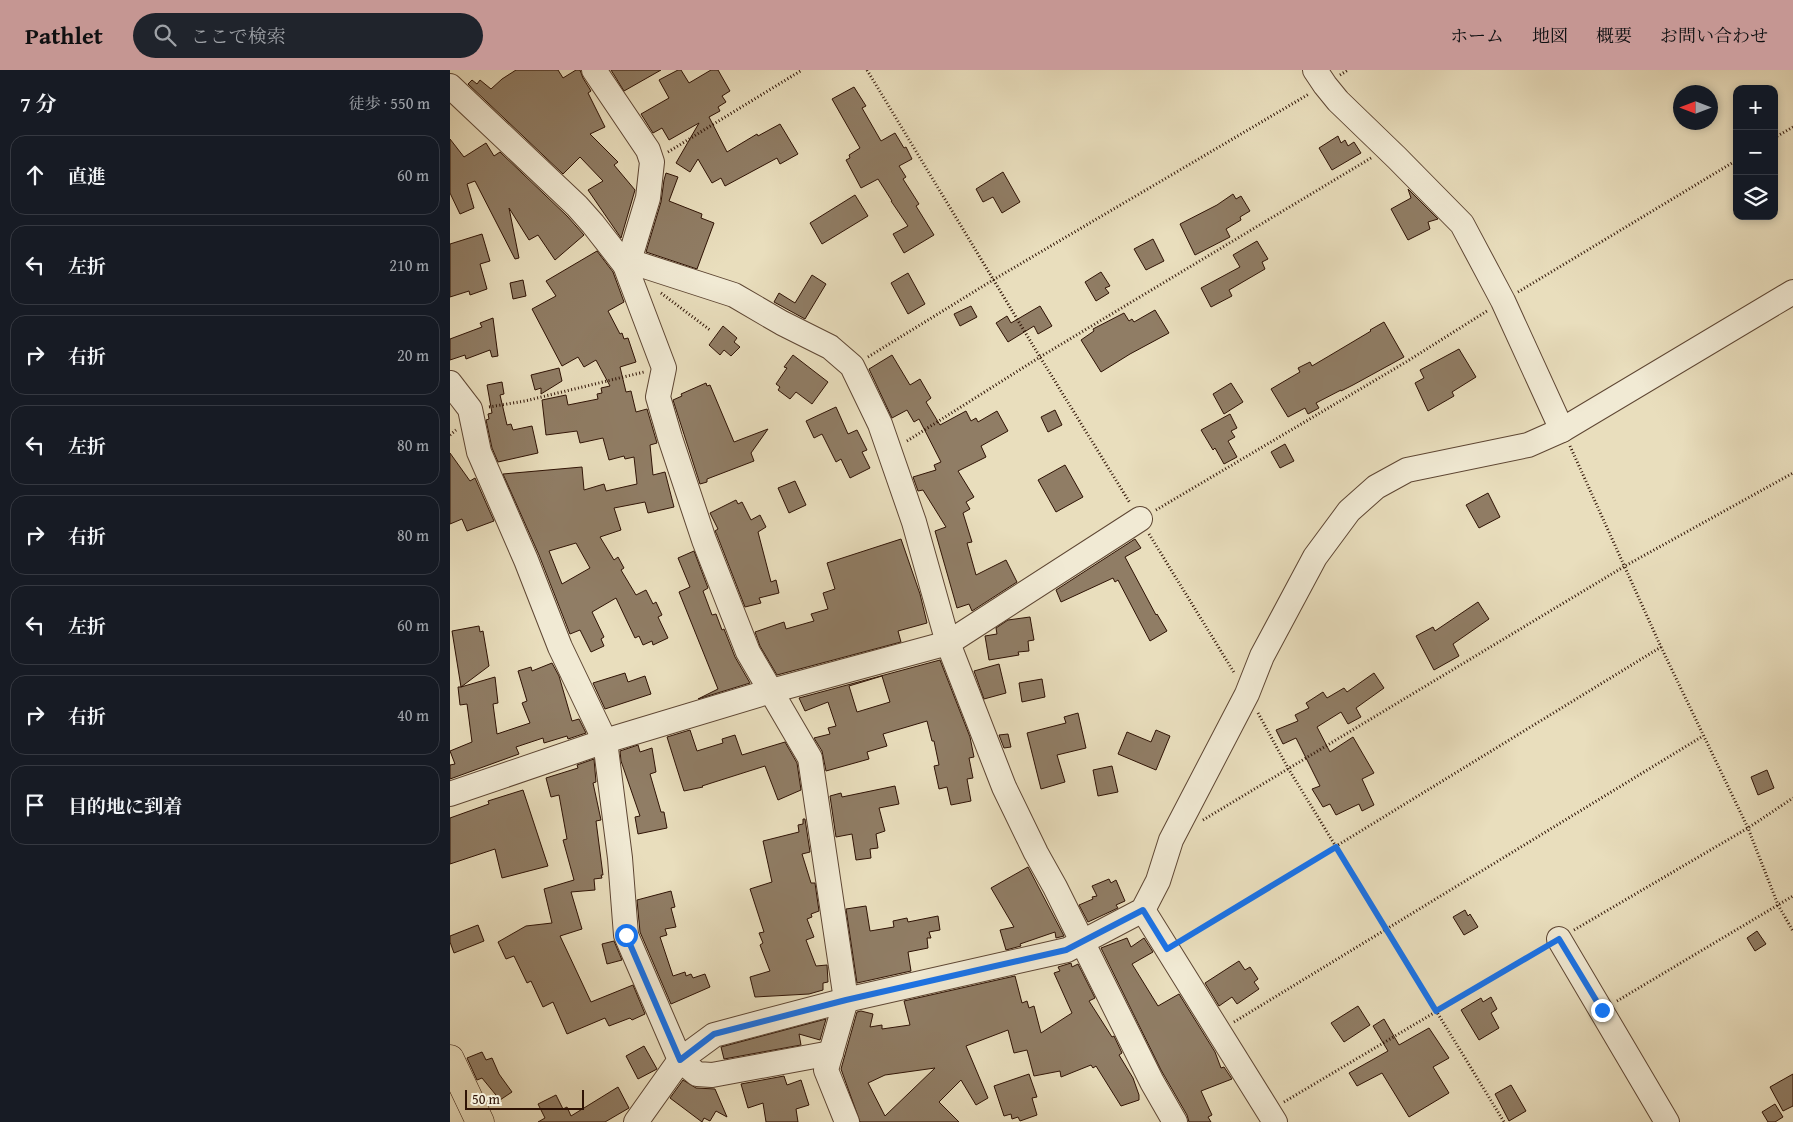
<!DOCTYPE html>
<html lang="ja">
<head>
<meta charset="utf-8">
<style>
  body { margin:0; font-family:"Gentium Book Plus","Noto Serif JP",serif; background:#20242c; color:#f1f3f6 }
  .controls { position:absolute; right:15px; top:15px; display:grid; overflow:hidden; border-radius:10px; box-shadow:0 2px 8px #0003 }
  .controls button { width:45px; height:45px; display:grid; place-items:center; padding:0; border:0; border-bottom:1px solid #363941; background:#171b24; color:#f1f3f6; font:25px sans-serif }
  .compass { position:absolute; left:1223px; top:15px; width:45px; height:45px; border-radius:50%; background:#171b24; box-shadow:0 2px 8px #0003; rotate:270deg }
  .scale { position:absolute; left:15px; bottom:12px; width:119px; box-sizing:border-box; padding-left:5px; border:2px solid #2f1305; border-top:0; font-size:14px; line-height:18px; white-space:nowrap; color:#2f1305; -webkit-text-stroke:4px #f1ead4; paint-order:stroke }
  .stop { position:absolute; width:15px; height:15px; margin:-11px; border:4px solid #1a73e8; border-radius:50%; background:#fff }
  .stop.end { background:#1a73e8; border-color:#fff; box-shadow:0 1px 5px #0008 }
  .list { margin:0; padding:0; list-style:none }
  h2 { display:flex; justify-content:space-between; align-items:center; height:65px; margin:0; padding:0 20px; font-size:21px }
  h2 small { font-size:16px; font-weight:400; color:#9ea1a6 }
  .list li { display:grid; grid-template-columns:32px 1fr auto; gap:15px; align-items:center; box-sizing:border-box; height:80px; margin:0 10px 10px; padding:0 10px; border:1px solid #363941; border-radius:15px }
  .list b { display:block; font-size:19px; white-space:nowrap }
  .list em { font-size:16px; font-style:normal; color:#9ea1a6 }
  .icon { flex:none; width:28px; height:28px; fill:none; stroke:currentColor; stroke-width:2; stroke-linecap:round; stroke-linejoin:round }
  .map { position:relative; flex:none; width:1343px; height:1052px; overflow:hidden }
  header { display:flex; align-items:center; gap:30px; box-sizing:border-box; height:70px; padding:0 25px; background:#c59692; color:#111 }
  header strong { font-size:24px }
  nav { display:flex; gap:28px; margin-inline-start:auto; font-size:18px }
  .search { width:350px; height:45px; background:#20242c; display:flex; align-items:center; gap:12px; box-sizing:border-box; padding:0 18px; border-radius:28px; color:#9ea1a6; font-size:19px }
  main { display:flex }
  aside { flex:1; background:#171b24 }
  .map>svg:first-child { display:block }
</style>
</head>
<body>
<header>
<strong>Pathlet</strong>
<div class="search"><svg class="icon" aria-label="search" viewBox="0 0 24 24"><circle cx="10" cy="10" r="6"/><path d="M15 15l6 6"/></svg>ここで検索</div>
<nav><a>ホーム</a><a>地図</a><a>概要</a><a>お問い合わせ</a></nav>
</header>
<main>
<aside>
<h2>7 分<small>徒歩 · 550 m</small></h2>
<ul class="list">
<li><svg class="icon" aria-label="ahead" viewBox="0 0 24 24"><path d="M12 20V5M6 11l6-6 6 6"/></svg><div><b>直進</b></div><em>60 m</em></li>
<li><svg class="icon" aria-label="left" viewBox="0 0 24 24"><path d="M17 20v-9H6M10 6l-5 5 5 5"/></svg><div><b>左折</b></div><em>210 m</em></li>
<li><svg class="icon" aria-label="right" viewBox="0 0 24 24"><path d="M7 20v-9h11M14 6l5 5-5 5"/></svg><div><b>右折</b></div><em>20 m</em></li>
<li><svg class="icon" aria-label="left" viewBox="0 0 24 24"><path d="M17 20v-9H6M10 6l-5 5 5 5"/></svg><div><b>左折</b></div><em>80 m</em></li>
<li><svg class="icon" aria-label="right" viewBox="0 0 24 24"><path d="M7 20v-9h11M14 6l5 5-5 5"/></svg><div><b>右折</b></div><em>80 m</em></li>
<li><svg class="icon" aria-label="left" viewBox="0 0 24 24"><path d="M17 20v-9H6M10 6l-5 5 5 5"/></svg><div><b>左折</b></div><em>60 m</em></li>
<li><svg class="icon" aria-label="right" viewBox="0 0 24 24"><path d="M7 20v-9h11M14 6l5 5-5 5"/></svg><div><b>右折</b></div><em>40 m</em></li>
<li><svg class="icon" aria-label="arrive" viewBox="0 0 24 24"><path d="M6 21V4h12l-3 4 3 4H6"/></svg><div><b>目的地に到着</b></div></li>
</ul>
</aside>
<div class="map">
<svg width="1343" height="1052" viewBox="0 0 1343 1052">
  <rect width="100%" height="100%" fill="#e9debd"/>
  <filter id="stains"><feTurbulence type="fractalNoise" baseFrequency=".004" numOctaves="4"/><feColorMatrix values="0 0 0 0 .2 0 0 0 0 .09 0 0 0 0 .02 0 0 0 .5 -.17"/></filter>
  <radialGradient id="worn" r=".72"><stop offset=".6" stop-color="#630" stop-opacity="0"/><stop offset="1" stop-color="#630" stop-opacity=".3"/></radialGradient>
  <!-- building -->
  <g fill="#907d65" stroke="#2f1305" fill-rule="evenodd">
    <polygon points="66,0 108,0 113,8 126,0 130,0 133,8 141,21 138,23 155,57 140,64 168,92 164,95 185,120 171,168 138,120 153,111 130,87 113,104 18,14 22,10 27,14 30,10 41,19 52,9"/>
    <polygon points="161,0 211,0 174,21"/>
    <polygon points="228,0 231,0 239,13 261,0 268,0 280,21 272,26 276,32 268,37 270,41 259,47 277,82 307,64 308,66 330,54 348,84 330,94 327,88 275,116 271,108 262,113 248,89 240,102 226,93 249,53 219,70 212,58 203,63 191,44 219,28 209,10"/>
    <polygon points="404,17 416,36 412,38 431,71 445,63 454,78 456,77 462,89 449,96 456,107 453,109 469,134 466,136 484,165 454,183 443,164 458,156 441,131 442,131 428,109 411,118 396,90 400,88 399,85 410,78 382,29"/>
    <polygon points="888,66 891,73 895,70 898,76 904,72 911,83 882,100 869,78"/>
    <polygon points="0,69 14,87 36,73 44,86 50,82 117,146 134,165 105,190 88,165 79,170 59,138 69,188 65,189 25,111 17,114 24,138 10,144 0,123"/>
    <polygon points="553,102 570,132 552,143 543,127 533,132 526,119"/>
    <polygon points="216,103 228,107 219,131 252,144 251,148 264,153 247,199 196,182 211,132 214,110"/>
    <polygon points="958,119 988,149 978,152 980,159 958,170 941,139 961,128"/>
    <polygon points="783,124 786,129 791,126 800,141 790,147 791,150 776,159 780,167 745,185 730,154 767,135"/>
    <polygon points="405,125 418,146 372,174 360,153"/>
    <polygon points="32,164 40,191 30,194 37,219 20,225 19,221 0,227 0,174"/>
    <polygon points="703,169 714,191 696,200 684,179"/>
    <polygon points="807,171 818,189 812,192 815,199 779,220 782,226 761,237 751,218 790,197 783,185"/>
    <path d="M 147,181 L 163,202 L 174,232 L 158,241 L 170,264 L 172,263 L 174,269 L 178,268 L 186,292 L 170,297 L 176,322 L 181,321 L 186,342 L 197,339 L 207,373 L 200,375 L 203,405 L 215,402 L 224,437 L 198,443 L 195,432 L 164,438 L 171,460 L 150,467 L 164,490 L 168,487 L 174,498 L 171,500 L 186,525 L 196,520 L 203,534 L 206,532 L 212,545 L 208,547 L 218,568 L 203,575 L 202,571 L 193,575 L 189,566 L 185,568 L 166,528 L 142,542 L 154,567 L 151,569 L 154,576 L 141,582 L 130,560 L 120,564 L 89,485 L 53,404 L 132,397 L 134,420 L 154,414 L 156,421 L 187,414 L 184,387 L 175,389 L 174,386 L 159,390 L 153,368 L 130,373 L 127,361 L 96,365 L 92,330 L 116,325 L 118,335 L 148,329 L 147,324 L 152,323 L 151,318 L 160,316 L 146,290 L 134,297 L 128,287 L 112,296 L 82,239 L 106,226 L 96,211 ZM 126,473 L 140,498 L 112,514 L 99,481 Z"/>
    <polygon points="651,202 660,216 655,218 659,223 646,231 635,212"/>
    <polygon points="458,203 475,234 458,244 441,213"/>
    <polygon points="362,205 376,214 355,249 324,232 329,223 345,233"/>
    <polygon points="73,210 76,226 63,229 60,213"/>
    <polygon points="521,236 527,247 510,256 504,244"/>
    <polygon points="590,236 602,256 588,264 584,256 558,272 546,253 557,246 561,253"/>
    <polygon points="705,240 719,263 680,284 651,302 631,270 644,261 643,259 674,243 679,251 682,249 684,252"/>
    <polygon points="43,248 48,286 42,287 40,280 16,289 15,285 0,290 0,269 32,257 30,253"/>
    <polygon points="934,252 954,287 903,315 891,321 891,320 866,333 869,338 858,344 855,338 838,347 821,319 850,302 848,298 860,292 862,296 879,286 921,261 920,260"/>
    <polygon points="273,256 287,268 284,272 290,277 281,286 274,280 270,285 259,275"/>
    <polygon points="1009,279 1026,307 1002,322 1004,326 978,341 965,313 974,308 970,300"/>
    <polygon points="343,285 378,312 362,334 346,322 340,329 328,320 330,317 326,314 337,298 334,297"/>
    <polygon points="442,285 460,315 470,309 481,328 476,332 490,355 516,341 521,351 526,348 528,352 547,341 558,361 531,376 536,387 508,401 524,427 516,432 520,439 513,443 522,472 517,473 526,505 556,490 567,512 522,541 519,534 507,538 485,461 496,457 473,420 468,421 463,407 486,400 484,395 491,392 469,349 464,352 457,340 442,348 419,299"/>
    <polygon points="109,298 112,311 91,324 91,318 85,320 81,305"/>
    <polygon points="52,312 54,324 50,325 57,355 61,354 63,360 82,356 88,383 48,392 42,378 36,350 39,349 38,344 42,343 37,315"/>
    <polygon points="256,313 257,316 260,315 284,372 318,359 301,383 304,391 257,409 257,412 250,414 223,330 232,326 231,324"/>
    <polygon points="781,313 793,332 774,344 763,324"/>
    <polygon points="386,337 398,364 407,360 417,380 412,382 420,398 400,408 391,389 386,392 372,364 364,368 356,351"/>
    <polygon points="605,340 612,355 598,362 591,347"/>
    <polygon points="780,344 787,358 781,361 785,367 778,371 787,387 774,394 765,378 763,380 751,360"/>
    <polygon points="835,374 844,391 830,398 821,382"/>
    <polygon points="0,383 20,411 25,408 44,451 17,461 12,449 0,454"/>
    <polygon points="615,395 633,427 606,442 588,410"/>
    <polygon points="345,411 356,435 339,443 328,418"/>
    <polygon points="1038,423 1050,447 1029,458 1016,435"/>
    <polygon points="286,430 288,434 292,432 301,450 310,445 316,457 308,462 321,512 326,510 329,523 309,528 311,533 295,537 267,465 265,461 268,459 260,443"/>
    <polygon points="451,469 470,524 477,553 448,561 451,572 327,605 310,576 305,562 334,552 336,559 364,551 361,544 378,539 373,523 385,519 377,493"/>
    <polygon points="685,469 691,478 675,487 706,545 707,544 717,561 700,571 668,510 665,512 663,508 611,532 606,520"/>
    <polygon points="244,481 258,518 253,521 262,545 266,544 272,560 274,559 285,587 300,613 248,629 268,619 229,522 240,517 228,488"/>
    <polygon points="1028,532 1039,549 1003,574 1009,586 984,600 966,566 983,557 985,561"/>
    <polygon points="580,547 584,570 578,571 579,581 568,582 569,585 539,590 535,566 547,564 546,558 558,550"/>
    <polygon points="29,556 30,562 33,561 39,596 11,617 45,607 48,633 43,634 47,664 80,653 72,633 77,631 68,601 81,597 82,601 102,593 109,606 122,651 129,649 136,663 118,669 117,666 94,673 93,668 66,677 69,684 0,709 0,695 5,694 0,681 22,672 17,634 10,635 8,617 11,617 2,561"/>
    <path d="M 490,590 L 520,667 L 524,687 L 519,688 L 523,708 L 517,709 L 521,731 L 501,735 L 497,717 L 489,719 L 484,696 L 489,695 L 484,671 L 482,671 L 477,651 L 433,664 L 437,676 L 417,682 L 419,689 L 376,701 L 372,681 L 364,668 L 380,664 L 378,658 L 386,656 L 378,632 L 355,641 L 349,628 ZM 432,606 L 440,632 L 407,642 L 399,616 Z"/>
    <polygon points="549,594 556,623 534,629 524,601"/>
    <polygon points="175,603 178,612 195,606 201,624 155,639 143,613"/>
    <polygon points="924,603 934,618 906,638 911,647 898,654 891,642 867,657 880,682 903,667 924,703 912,709 924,735 912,741 909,734 886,745 880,734 873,737 862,719 870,716 846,668 833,674 826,660 848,651 845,645 859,638 856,633 873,622 877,628 894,618 897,622"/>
    <polygon points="592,609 595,627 572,632 569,613"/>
    <polygon points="628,643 636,678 607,685 615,712 591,719 577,663 616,653 614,647"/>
    <polygon points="240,660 247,681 273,673 272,669 285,665 292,685 335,672 347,693 351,720 328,730 315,696 252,716 253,717 234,721 217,667"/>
    <polygon points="706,660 720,666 706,700 668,684 677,662 701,672"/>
    <polygon points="558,664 561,677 554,678 549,665"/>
    <polygon points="188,675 190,682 202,678 206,702 200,704 211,742 214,742 217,758 188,764 185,747 190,746 171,691 170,681"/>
    <polygon points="144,689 146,712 143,713 151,750 146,751 153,805 151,805 152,808 144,809 145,820 121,822 132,859 110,866 141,932 183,915 195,944 182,950 180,948 159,956 155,948 117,964 103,932 93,937 81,911 77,913 64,886 56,889 48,872 76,856 102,853 94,819 124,810 113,770 117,769 109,725 101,727 96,708 128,698 127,695"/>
    <polygon points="662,696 668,722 648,726 643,700"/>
    <polygon points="1317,700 1324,718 1308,725 1301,707"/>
    <polygon points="445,716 449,734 429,738 435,761 426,764 428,778 420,779 421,788 406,790 402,764 386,767 380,726 391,723 392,727"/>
    <polygon points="73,720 98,796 52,808 45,779 0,794 0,748 39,734 38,731"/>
    <polygon points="353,749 355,749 360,782 352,784 361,813 365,813 369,841 361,844 362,847 357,849 364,867 356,870 366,896 377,895 378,912 373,913 373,920 359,924 305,927 300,907 320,901 310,875 313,873 309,863 314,862 300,819 322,812 313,771 349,762 348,755 353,754"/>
    <polygon points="578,797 614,866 606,868 605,862 570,874 571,876 556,880 550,860 564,857 541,818"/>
    <polygon points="659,809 661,813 666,810 675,831 666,835 668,838 638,852 629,835 643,829 642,827 647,826 642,816"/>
    <polygon points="221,821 225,837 221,838 226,857 215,859 217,865 210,867 223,906 235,902 236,906 241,904 243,908 255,904 260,917 221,934 190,862 187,830"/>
    <polygon points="416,836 420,861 444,857 443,851 457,848 458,852 488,846 490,860 479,862 481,868 477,868 478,878 458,882 461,901 407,913 396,839"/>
    <polygon points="1015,840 1018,846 1020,844 1028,857 1014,865 1003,847"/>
    <polygon points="28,855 34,871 4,883 0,872 0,866"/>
    <polygon points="1307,861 1316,874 1305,881 1297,868"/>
    <polygon points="677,868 681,877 694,868 703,882 682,894 708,936 729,924 765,982 771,998 774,997 782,1009 751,1021 762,1045 758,1047 761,1052 739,1052 737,1045 711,1000 651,878"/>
    <polygon points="164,871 172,890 157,894 152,874"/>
    <polygon points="789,891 795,900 800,897 808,909 804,912 809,919 787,934 782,927 769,936 755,913"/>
    <path d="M 621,893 L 622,897 L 628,894 L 645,928 L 639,931 L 662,967 L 664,966 L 672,983 L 669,985 L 683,1008 L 689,1025 L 689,1030 L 671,1036 L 646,996 L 643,998 L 641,995 L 611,1007 L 610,1001 L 584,1006 L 577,980 L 564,983 L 558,960 L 516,976 L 538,1028 L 526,1035 L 511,1010 L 489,1032 L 509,1052 L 410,1052 L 391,999 L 407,942 L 411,941 L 423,944 L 420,957 L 432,955 L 432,959 L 460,955 L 454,931 L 565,906 L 572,933 L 577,931 L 579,938 L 584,936 L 591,963 L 622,943 L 604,903 L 610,901 L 608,897 ZM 485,998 L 435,1046 L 418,1013 L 435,1005 Z"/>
    <polygon points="1041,927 1047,939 1041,943 1049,958 1029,970 1011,940 1031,928 1033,932"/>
    <polygon points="908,936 920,955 894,972 881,953"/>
    <polygon points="376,949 370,970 349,964 351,975 274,989 271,977"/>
    <polygon points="934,949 949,975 979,958 999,988 983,997 999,1023 959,1047 932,1003 907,1016 899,1003 938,981 923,956"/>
    <polygon points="194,976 207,999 188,1009 176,986"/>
    <polygon points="32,982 36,990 42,988 49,1004 62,1022 50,1030 32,1008 27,1010 17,988"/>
    <polygon points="579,1004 587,1027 582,1028 587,1045 570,1051 568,1047 562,1049 561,1044 554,1046 544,1016"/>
    <polygon points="1343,1004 1343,1036 1333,1041 1320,1017"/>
    <polygon points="334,1006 337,1015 351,1010 359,1035 346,1039 348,1052 316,1052 313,1033 298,1038 291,1014"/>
    <polygon points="233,1010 246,1018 265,1019 277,1047 266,1041 260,1051 254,1048 252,1052 220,1028"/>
    <polygon points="1061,1015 1076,1041 1059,1051 1045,1024"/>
    <polygon points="168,1017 179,1038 155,1052 88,1052 95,1048 88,1034 106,1025 113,1039 117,1037 121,1046"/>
    <polygon points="1325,1034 1333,1047 1325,1052 1318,1052 1312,1042"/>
  </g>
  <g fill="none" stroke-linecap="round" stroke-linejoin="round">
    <!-- minor casing -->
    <g stroke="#5e4633" stroke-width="26">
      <g id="minor">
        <polyline points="144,0 198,80 202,92 198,128 179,191"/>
        <polyline points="865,0 875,15 888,31 947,88 1012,154 1053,231 1112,360"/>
        <polyline points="0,16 127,136 143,154 175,195 214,298 208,327 220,368 254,470 298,582 360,688 396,930 376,1000 397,1052"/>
        <polyline points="175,195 179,191 284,225 332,253 380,277 402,296 430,354 464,452 498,573 554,717 586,783 605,817 702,1012 725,1052"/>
        <polyline points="0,313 20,339 29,382 76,490 110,577 155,671 170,788 176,865 230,990 247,1004 262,1005 381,983"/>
        <polyline points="0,724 155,671 321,621 498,573 690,449"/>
        <polyline points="693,840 825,1052"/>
        <polyline points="1109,869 1217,1052"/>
        <polyline points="186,1052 230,990 264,965 396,930 617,880 693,840 708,811 721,770 797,624 812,586 865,487 899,441 926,417 957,400 1078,375 1112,360 1343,222"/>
      </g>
    </g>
    <!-- major casing -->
    <g stroke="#2f1305" stroke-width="29">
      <polyline id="major" points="0,989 30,1052"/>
    </g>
    <!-- path -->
    <g stroke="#2f1305" stroke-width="3" stroke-dasharray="1 2.5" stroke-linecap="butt">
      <polyline points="417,0 590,287 680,433"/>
      <polyline points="890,5 898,0"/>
      <polyline points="1324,68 1343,57"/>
      <polyline points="218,82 352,0"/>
      <polyline points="1068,222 1287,90"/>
      <polyline points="211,223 260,260"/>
      <polyline points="418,287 543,210 859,24"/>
      <polyline points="39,337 75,331 194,302"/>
      <polyline points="0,365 6,360"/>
      <polyline points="457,371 590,287 921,88"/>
      <polyline points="1120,376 1211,577 1298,758 1328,835 1343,861"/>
      <polyline points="706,440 956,292 1037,241"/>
      <polyline points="699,464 785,604"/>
      <polyline points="808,643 838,698 1054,1052"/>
      <polyline points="753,750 1175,496 1343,403"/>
      <polyline points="1124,860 1298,758 1343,728"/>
      <polyline points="733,870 1211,577"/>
      <polyline points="1167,931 1343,826"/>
      <polyline points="784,952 1253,666"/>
      <polyline points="834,1032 1093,878"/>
    </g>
    <!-- minor -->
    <use href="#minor" stroke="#f1ead4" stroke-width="24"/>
    <!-- major -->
    <use href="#major" stroke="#e9debd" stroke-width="28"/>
  </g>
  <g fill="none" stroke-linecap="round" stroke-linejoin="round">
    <!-- route -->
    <polyline stroke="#1a73e8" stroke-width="6" points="176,865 230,990 264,964 396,930 616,880 693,840 717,879 886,777 986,941 1109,869 1152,940"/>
  </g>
  <rect width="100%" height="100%" filter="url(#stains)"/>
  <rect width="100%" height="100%" fill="url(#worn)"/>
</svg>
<div class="controls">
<button>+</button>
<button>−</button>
<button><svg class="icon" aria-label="layers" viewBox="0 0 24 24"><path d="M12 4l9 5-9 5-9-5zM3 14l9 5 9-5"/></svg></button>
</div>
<svg class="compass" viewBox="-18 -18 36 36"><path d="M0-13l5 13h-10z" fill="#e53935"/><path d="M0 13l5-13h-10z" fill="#9ea1a6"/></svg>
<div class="scale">50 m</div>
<div class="stop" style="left:176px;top:865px"></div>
<div class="stop end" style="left:1152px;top:940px"></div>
</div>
</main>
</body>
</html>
